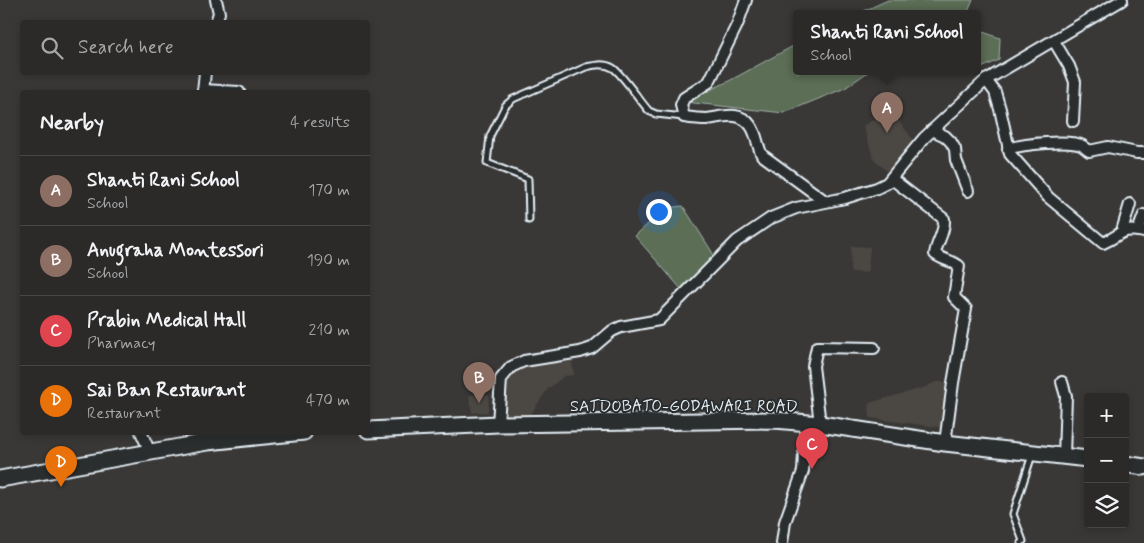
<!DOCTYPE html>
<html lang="en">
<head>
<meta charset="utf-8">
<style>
  body { margin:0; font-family:Mynerve,sans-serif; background:#333231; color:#f1f3f6 }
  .controls { position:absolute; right:15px; bottom:15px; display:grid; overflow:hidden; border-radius:5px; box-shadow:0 2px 8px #0003 }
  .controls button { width:45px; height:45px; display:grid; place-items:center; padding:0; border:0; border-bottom:1px solid #474646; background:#2b2a29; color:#f1f3f6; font:25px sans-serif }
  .you { position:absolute; left:658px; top:211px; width:18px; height:18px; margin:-12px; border:4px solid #fff; border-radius:50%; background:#1a73e8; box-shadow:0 0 0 8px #1a73e833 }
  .badge { display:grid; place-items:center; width:32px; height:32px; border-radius:50%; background:#ff9aa2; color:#fff; font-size:16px; font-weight:700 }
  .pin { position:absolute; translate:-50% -41px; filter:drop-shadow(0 1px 2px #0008) }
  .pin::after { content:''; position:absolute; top:26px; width:18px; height:15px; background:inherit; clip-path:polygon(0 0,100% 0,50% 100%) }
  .popup { position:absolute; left:793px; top:10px; width:188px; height:65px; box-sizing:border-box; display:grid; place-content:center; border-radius:5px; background:#2b2a29; filter:drop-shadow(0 1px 4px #0005); font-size:16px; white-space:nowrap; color:#a6a7a8 }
  .popup b { font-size:19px; color:#f1f3f6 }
  .popup::after { content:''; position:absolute; left:50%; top:100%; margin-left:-10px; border:10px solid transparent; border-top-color:#2b2a29 }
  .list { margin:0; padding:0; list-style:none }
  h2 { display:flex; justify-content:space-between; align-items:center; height:65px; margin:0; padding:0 20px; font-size:21px }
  h2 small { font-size:16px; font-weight:400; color:#a6a7a8 }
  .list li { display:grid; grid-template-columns:32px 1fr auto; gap:15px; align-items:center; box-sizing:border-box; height:70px; padding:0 20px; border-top:1px solid #474646 }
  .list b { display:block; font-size:19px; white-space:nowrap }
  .list p { margin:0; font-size:16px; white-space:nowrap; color:#a6a7a8 }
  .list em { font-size:16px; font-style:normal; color:#a6a7a8 }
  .icon { flex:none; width:28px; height:28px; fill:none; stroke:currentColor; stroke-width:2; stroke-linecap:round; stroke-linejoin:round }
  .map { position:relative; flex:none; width:1144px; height:543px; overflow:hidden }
  .search { position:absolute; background:#2b2a29; box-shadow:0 2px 8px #0003; left:20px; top:20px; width:350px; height:55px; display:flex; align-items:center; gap:12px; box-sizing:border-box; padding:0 18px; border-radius:5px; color:#a6a7a8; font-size:19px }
  .panel { position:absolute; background:#2b2a29; box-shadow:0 2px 8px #0003; left:20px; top:90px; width:350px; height:345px; border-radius:5px }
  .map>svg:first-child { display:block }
</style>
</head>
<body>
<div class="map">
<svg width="1144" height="543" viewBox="0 0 1144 543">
  <rect width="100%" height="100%" fill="#393837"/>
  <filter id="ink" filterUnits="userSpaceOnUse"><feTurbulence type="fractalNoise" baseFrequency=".02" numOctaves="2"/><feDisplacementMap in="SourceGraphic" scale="10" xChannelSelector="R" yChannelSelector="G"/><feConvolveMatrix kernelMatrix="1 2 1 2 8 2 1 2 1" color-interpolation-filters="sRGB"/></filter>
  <g filter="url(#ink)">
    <!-- built -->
    <g fill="#4b4642">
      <polygon points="890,109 914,141 888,172 874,160 863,126"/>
      <polygon points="851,246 870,247 868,273 850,272"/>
      <polygon points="571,356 574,375 564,376 547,390 529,417 502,420 503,384 523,364"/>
      <polygon points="935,382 951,382 944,428 870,418 869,403 926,387"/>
      <polygon points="469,395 489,395 488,412 472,413"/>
    </g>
    <!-- green -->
    <g fill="#5c6e57" stroke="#a2b0a8">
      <polygon points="888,0 973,0 967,14 857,14"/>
      <polygon points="977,30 1000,38 999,60 977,70"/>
      <polygon points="797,44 797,72 868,72 845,88 784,113 685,102 729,81"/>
      <polygon points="683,206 714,255 682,290 635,236 665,208"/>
    </g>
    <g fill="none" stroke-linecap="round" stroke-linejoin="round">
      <!-- lane casing -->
      <g stroke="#e8f1f8" stroke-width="9">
        <g id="lane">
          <path d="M 529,220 L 528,179 L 487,163 L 490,136 L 505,106 L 513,99 L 586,67 C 595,65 604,63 613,68 C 622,74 640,101 649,111 L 656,114 L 684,117"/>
          <polyline points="1021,543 1023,541 1013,514 1032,455"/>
        </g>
      </g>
      <!-- street casing -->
      <g stroke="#e8f1f8" stroke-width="14">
        <g id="street">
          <polyline points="216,0 219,13 216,22"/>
          <path d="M 746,0 L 737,25 L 709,82 L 684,98 L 681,105 L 684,117 C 691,118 700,119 707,119 C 723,117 740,110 751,126 C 757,134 757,146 762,155 L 825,201"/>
          <polyline points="1054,41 1069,66 1075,82 1073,121"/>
          <path d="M 986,80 L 995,92 L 1000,109 L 1010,154 L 1048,197 L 1103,243 C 1122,235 1120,227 1144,232"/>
          <polyline points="203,90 239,92"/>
          <polyline points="203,92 205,72"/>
          <polyline points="932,130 945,136 951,142 955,149 956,160 968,191"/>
          <path d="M 1008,149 C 1022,144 1071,139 1083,146 C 1084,147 1088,150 1089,151 L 1108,147 L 1137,153 L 1144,153"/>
          <path d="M 892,179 L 944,219 C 945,234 937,240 935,254 C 942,260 951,260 959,266 L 954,297 L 966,309 L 953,383 L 945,443"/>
          <polyline points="1122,231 1130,204"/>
          <polyline points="1138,231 1144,215"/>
          <polyline points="1062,382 1066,396 1064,456"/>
          <polyline points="498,424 501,379 511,367 524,361 580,352 592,348 612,331 621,327 659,320 737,241 771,218 796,208 845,198 877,188 887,183 924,138 986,80 1122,0"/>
          <polyline points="820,424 813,366 817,347 874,348"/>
          <polyline points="141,432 150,452"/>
          <polyline points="782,543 785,522 803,471 806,422"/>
        </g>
      </g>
      <!-- secondary casing -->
      <g stroke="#e8f1f8" stroke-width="19">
        <g id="secondary">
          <polyline points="368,430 498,424 775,420 820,424 945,443 1088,459"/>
          <polyline points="1125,464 1144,467"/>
          <polyline points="0,479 207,442 304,432"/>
        </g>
      </g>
      <!-- lane -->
      <use href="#lane" stroke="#2a2d2e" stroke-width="5"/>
      <!-- street -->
      <use href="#street" stroke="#2a2d2e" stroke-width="10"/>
      <!-- secondary -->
      <use href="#secondary" stroke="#2a2d2e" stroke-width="15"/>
    </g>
  </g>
  <g text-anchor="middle" stroke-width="4" stroke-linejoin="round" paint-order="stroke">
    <!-- street labels -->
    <g font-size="16" fill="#e8f1f8" stroke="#2a2d2e">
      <text x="684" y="411">SATDOBATO-GODAWARI ROAD</text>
    </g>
  </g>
</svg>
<div class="controls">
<button>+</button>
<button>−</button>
<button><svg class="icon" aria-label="layers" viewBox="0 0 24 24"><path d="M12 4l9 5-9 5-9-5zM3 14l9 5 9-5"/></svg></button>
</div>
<div class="you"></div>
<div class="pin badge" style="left:887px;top:133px;background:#8d6e63">A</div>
<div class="popup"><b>Shanti Rani School</b>School</div>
<div class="pin badge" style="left:479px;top:403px;background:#8d6e63">B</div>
<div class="pin badge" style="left:812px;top:469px;background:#e0444e">C</div>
<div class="pin badge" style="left:61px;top:487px;background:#e8710a">D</div>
<div class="search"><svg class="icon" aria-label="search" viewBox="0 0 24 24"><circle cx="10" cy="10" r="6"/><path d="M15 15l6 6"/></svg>Search here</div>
<section class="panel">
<h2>Nearby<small>4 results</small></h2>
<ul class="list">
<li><span class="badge" style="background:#8d6e63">A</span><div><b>Shanti Rani School</b><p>School</p></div><em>170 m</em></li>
<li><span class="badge" style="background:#8d6e63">B</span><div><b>Anugraha Montessori</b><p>School</p></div><em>190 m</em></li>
<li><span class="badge" style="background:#e0444e">C</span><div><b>Prabin Medical Hall</b><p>Pharmacy</p></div><em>210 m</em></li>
<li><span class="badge" style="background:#e8710a">D</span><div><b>Sai Ban Restaurant</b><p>Restaurant</p></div><em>470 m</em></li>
</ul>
</section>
</div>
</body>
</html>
